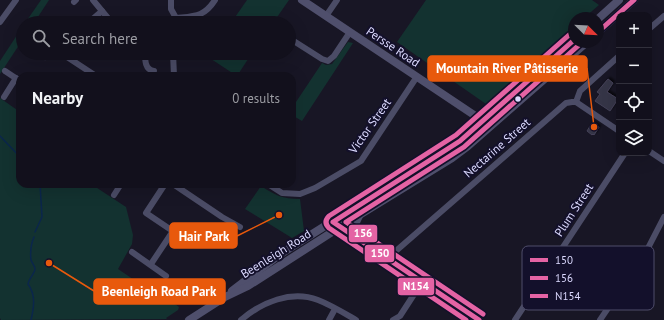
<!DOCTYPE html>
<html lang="en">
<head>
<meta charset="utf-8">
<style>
  body { margin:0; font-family:"PT Sans",sans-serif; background:#1b1925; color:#f1f3f6 }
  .controls { position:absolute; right:12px; top:12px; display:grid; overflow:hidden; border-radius:8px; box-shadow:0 4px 16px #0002 }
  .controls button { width:36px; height:36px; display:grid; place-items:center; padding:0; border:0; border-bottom:1px solid #31303b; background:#12101c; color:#f1f3f6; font:20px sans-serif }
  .compass { position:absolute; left:568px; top:12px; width:36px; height:36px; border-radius:50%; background:#12101c; box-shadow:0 4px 16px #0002; rotate:114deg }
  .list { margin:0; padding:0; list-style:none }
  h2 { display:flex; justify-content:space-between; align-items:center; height:52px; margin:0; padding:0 16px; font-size:17px }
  h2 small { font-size:13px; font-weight:400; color:#9c9da3 }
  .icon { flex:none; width:22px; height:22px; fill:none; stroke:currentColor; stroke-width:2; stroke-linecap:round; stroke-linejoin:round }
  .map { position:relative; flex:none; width:664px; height:320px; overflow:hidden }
  .search { position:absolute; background:#12101c; box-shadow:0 4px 16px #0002; left:16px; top:16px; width:280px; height:44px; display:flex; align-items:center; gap:10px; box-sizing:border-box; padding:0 14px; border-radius:22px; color:#9c9da3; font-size:15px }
  .panel { position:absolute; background:#12101c; box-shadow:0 4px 16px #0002; left:16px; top:72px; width:280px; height:116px; border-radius:12px }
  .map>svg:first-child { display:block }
</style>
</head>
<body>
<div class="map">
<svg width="664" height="320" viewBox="0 0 664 320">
  <defs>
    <filter id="shadow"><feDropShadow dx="2" dy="-2" stdDeviation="1" flood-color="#0009"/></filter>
  </defs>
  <rect width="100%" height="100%" fill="#181625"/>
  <!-- green -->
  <g fill="#133230">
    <polygon points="41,0 49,0 34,23 25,23"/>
    <polygon points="247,0 289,0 273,23 231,23"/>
    <polygon points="426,0 592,0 599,5 584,18 574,18 574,27 486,104 397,42"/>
    <polygon points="23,26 23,39 0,74 0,61"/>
    <polygon points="348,42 353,43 302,121 292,115 292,108 322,63 326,65 332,64"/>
    <polygon points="211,53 252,53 237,76 208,57"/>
    <polygon points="0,98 20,112 20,184 91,184 126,207 133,235 132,244 118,269 167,302 169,300 179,307 178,310 166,318 167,319 1,320 0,318"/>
    <path d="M 261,186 C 275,195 282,199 300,199 L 304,231 L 292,238 L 245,209 Z"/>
  </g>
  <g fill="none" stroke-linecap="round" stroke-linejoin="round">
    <!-- stream -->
    <g stroke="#0b264c" stroke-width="1.5">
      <polyline points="0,136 20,157"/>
      <polyline points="35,232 42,217 40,184"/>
      <path d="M 31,320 C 34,307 36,295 28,284 C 29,278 35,273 35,269 C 35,266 32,263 31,260 C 30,252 31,244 34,237"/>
    </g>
  </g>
  <!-- building -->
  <g fill="#363446" stroke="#444158" filter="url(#shadow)">
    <polygon points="608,79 613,83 607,92 618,99 610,111 595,101 600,94 597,92"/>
    <polygon points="592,123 599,127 594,135 593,134 592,135 587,131"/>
  </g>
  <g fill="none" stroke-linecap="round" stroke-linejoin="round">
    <!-- street -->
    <g stroke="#4b4c66" stroke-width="6">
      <polyline points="93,0 112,23"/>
      <polyline points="171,0 171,9 176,18 175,23"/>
      <polyline points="74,2 76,0"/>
      <polyline points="326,16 337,0"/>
      <path d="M 176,18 C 195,16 204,17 215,0"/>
      <polyline points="0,22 16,0"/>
      <polyline points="88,23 102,11"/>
      <polyline points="649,29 664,16"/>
      <polyline points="289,38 322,59 328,61 334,56 350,32"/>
      <polyline points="61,53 96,76"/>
      <path d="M 145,53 C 145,60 145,70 154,71"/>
      <polyline points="173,53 174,76"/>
      <polyline points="45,57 48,53"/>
      <polyline points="5,71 20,81"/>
      <polyline points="4,97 16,78"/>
      <polyline points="576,102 580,91 619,56"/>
      <polyline points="576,102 619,131"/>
      <polyline points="649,151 664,161"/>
      <polyline points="165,184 146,213 192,244"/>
      <polyline points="173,184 222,217 240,227"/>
      <polyline points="268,184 282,193 300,194 315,188 361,161 416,78"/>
      <polyline points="114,195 121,184"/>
      <polyline points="132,252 166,276"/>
      <polyline points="390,261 397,250 566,103 572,102 576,102"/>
      <polyline points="151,264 173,231"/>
      <path d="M 241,320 C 262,302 291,290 318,300 C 331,305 344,313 356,320"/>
      <polyline points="329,320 335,309"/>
      <polyline points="393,320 400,316 422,282"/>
      <polyline points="515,320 625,153"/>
      <polyline points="600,320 646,252 664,217"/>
    </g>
    <!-- secondary -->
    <g stroke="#4f4f6c" stroke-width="8">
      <polyline points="302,0 486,123"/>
      <polyline points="598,19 619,0"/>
      <polyline points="598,32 634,0"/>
      <polyline points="337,225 479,320"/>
      <path d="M 354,237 C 351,230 356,222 359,216"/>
      <polyline points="232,291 279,255 460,141 574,40"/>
      <polyline points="189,320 225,297 248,286 340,227 452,158 468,146 587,42"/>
    </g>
    <!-- bus-1 casing -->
    <g stroke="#13102b" stroke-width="8">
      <g id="bus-1">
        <polyline points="598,32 634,0"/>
        <polyline points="479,320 333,222 460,141 574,40"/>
      </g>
    </g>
    <!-- bus-2 casing -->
    <g stroke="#13102b" stroke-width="8">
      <polyline id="bus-2" points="483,314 346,222 464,147 579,45"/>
    </g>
    <!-- bus-3 casing -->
    <g stroke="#13102b" stroke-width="8">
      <path id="bus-3" d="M 466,320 L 329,228 C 325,224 325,220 329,216 L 456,135 L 569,35"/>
    </g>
    <!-- bus-1 -->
    <use href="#bus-1" stroke="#e463a4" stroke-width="5"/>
    <!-- bus-2 -->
    <use href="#bus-2" stroke="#e463a4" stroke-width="5"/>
    <!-- bus-3 -->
    <use href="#bus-3" stroke="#e463a4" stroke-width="5"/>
  </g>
  <!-- markers -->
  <circle fill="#dcdaff" stroke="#13102b" stroke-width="1.5" cx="518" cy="99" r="3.5"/>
  <g text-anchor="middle" stroke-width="4" stroke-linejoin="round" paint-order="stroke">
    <!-- street labels -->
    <g font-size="12" fill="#dcdaff" stroke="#13102b">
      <text transform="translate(393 47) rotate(34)" y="4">Persse Road</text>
      <text transform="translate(370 126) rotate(-55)" y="4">Victor Street</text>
      <text transform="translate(497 148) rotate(-41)" y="4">Nectarine Street</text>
      <text transform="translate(574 210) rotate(-57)" y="4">Plum Street</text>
      <text transform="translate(276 254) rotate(-32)" y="4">Beenleigh Road</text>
    </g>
  </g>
  <!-- legend -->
  <rect x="522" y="246" width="132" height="64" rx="6" fill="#13102b" stroke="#4f4d6b" stroke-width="1"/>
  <rect x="530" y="258" width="18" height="4" fill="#e463a4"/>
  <rect x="530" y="276" width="18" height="4" fill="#e463a4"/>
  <rect x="530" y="294" width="18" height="4" fill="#e463a4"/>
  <g font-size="11" fill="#dcdaff">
    <text x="555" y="264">150</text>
    <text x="555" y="282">156</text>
    <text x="555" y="300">N154</text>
  </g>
  <!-- callouts -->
  <path fill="none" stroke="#e8590c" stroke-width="1.5" d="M594 127L587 68M279 215L237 236M49 263L94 291"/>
  <g fill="#e8590c" stroke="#13102b" stroke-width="1.5">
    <circle cx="594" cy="127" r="4"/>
    <circle cx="279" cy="215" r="4"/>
    <circle cx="49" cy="263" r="4"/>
  </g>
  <g fill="#e8590c" stroke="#e8590c" stroke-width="1.5">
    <rect x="428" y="56" width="159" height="25" rx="4"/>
    <rect x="170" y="223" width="67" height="25" rx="4"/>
    <rect x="94" y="279" width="131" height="25" rx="4"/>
  </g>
  <g font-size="13" text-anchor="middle" font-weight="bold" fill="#fff">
    <text x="507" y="73">Mountain River Pâtisserie</text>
    <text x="204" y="241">Hair Park</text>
    <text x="159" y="296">Beenleigh Road Park</text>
  </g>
  <g stroke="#13102b" stroke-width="1.5">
    <rect x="348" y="224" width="30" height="19" rx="4" fill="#e463a4"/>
    <rect x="364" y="244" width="31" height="19" rx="4" fill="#e463a4"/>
    <rect x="397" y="277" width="38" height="19" rx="4" fill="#e463a4"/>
  </g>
  <g font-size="11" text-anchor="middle" font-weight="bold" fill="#fff">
    <text x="363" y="237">156</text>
    <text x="380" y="257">150</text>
    <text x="416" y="290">N154</text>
  </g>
</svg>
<div class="controls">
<button>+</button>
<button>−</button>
<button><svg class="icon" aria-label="locate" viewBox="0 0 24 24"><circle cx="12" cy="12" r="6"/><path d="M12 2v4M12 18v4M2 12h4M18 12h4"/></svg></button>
<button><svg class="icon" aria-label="layers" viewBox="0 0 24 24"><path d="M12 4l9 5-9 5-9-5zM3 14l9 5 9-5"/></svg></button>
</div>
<svg class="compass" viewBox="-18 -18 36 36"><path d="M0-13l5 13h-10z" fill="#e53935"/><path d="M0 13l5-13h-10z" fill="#9c9da3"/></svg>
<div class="search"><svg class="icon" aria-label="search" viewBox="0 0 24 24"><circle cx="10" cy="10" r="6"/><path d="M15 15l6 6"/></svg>Search here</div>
<section class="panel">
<h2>Nearby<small>0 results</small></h2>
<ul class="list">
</ul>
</section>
</div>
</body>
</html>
